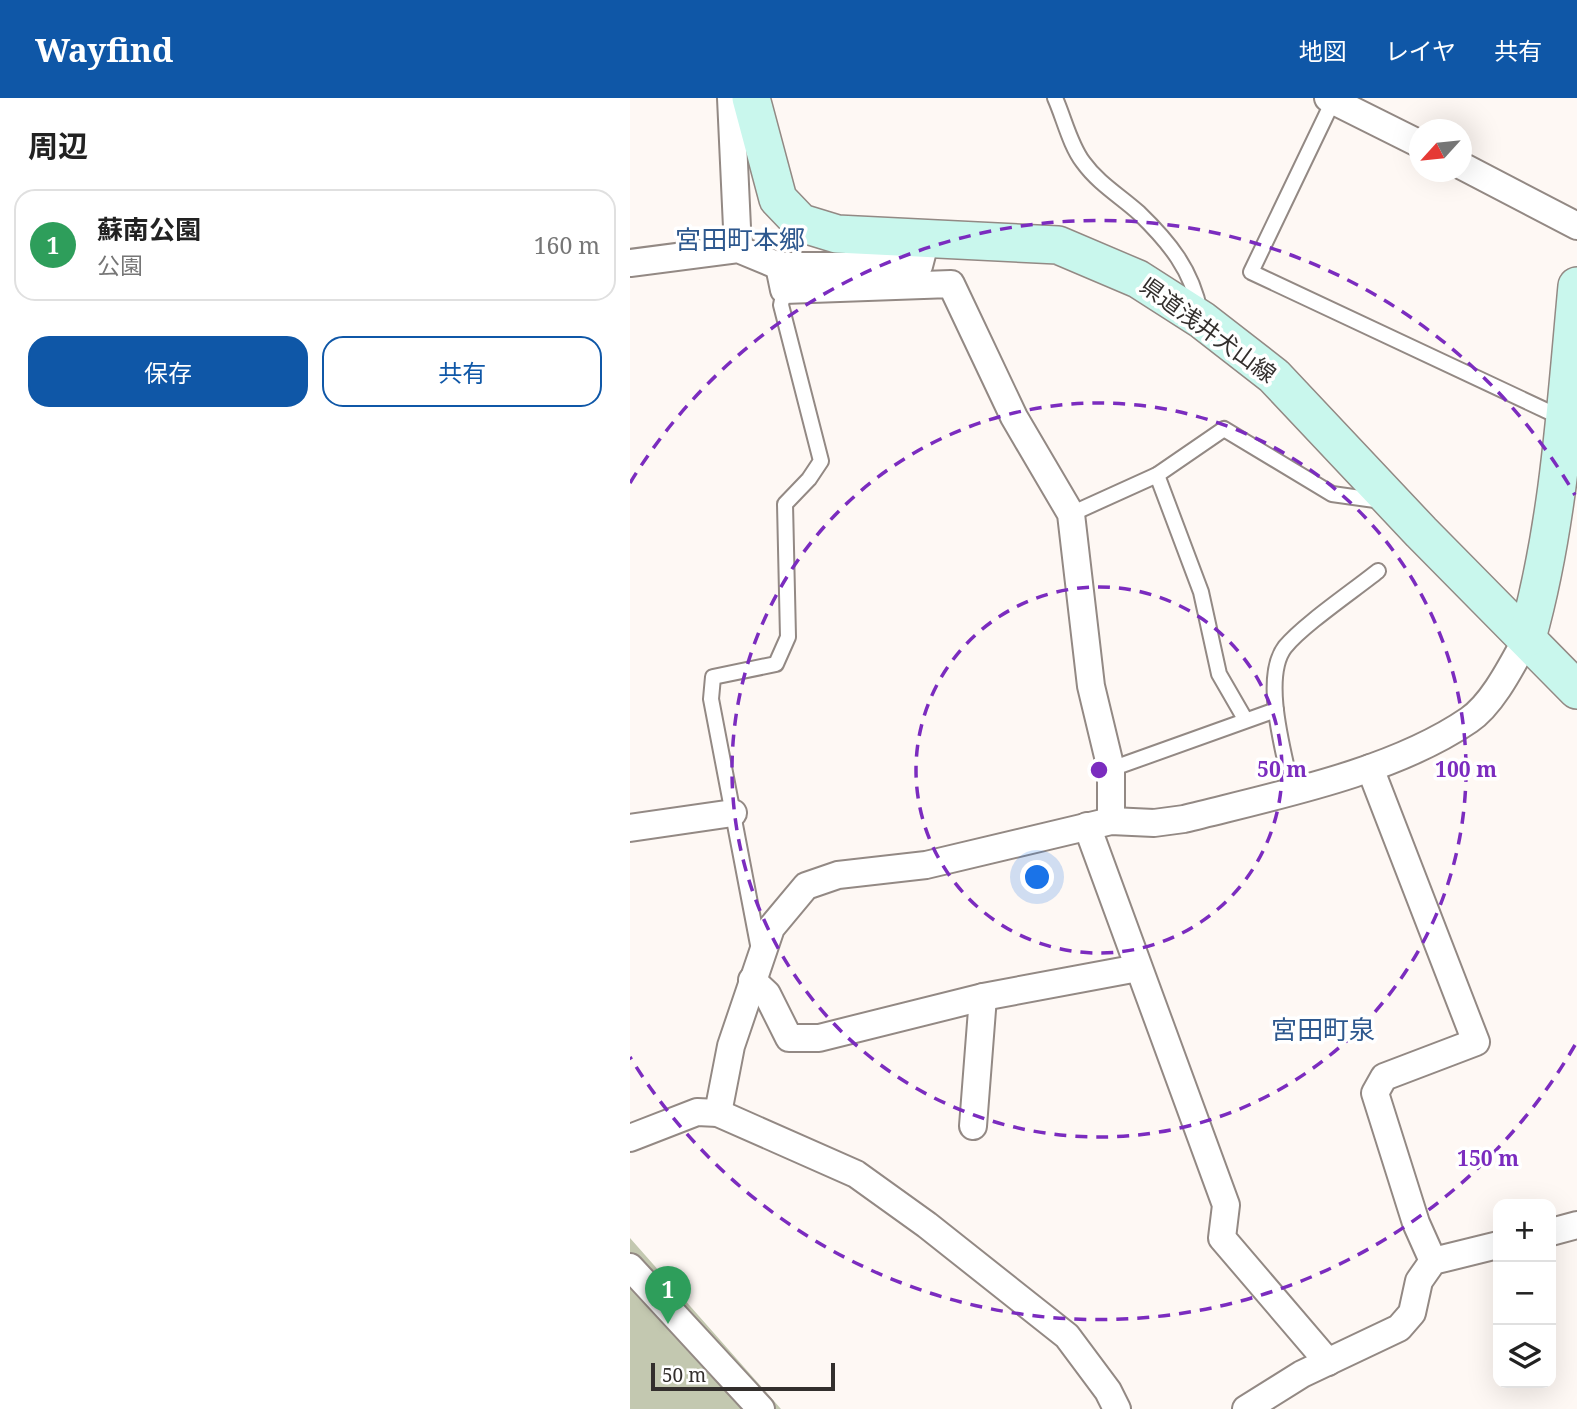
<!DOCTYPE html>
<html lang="ja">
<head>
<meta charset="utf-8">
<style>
  body { margin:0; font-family:"Noto Serif","Noto Sans JP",serif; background:#f6f6f6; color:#222 }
  .controls { position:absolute; right:21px; bottom:21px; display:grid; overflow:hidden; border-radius:14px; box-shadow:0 7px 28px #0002 }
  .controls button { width:63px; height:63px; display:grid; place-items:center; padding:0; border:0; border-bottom:2px solid #e0e0e0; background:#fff; color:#222; font:35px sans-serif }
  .compass { position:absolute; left:779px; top:21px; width:63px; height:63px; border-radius:50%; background:#fff; box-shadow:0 7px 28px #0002; rotate:243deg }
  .scale { position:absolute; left:21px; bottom:18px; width:184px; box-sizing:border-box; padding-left:7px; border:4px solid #332f2d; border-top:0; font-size:19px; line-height:24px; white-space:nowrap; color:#332f2d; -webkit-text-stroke:5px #fff; paint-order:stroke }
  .you { position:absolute; left:408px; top:780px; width:24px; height:24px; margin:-18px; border:5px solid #fff; border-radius:50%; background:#1a73e8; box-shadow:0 0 0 10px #1a73e833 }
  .badge { display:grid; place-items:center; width:46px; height:46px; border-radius:50%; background:#0f57a7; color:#fff; font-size:23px; font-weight:700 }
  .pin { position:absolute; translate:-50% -58px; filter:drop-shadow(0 2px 4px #0008) }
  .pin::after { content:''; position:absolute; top:37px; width:24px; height:21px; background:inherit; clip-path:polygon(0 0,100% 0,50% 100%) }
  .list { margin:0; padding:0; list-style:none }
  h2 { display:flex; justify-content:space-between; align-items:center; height:91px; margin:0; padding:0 28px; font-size:30px }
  h2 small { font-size:23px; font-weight:400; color:#767676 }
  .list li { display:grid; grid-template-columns:46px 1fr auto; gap:21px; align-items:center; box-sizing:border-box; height:112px; margin:0 14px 14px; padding:0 14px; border:2px solid #e0e0e0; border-radius:21px }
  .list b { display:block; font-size:26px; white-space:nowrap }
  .list p { margin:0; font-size:23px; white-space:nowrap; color:#767676 }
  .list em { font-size:23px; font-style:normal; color:#767676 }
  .actions { display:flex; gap:14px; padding:21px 28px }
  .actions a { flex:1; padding:16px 0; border:2px solid #0f57a7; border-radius:21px; text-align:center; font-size:24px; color:#0f57a7 }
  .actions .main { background:#0f57a7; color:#fff }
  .icon { flex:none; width:38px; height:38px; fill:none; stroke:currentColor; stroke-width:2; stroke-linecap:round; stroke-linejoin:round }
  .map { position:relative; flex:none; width:947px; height:1311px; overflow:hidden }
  header { display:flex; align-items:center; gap:42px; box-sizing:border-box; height:98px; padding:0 35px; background:#0f57a7; color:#fff }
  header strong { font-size:33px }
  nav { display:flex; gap:38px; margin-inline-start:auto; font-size:24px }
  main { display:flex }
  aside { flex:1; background:#fff }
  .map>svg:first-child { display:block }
</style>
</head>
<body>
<header>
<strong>Wayfind</strong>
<nav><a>地図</a><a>レイヤ</a><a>共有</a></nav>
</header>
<main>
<aside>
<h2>周辺<small></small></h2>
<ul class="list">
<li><span class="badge" style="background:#2e9e5b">1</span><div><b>蘇南公園</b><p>公園</p></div><em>160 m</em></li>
</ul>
<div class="actions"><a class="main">保存</a><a>共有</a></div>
</aside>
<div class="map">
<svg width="947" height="1311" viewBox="0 0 947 1311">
  <rect width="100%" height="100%" fill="#fef8f4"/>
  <!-- green -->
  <polygon fill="#c3c8b0" points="0,1140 151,1311 152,1311 0,1311"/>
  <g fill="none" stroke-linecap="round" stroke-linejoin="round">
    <!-- lane casing -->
    <g stroke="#938984" stroke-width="18">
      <g id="lane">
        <path d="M 425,0 C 434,20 440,47 453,64 C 468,85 490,98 509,115 C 539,144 562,172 570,214"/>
        <polyline points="703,3 621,174 932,320"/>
        <polyline points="527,377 571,494 589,576 615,621"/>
        <polyline points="441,416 527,377 594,331 702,396 752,403"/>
        <polyline points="481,671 646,612"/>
        <path d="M 662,693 C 655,658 631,580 655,549 C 673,527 723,493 748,473"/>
        <polyline points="129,852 81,601 83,579 146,566 158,539 155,406 179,381 191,363 151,207 154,192"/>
      </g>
    </g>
    <!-- street casing -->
    <g stroke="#938984" stroke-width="30">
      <g id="street">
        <polyline points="101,0 108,151"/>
        <polyline points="698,0 790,46"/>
        <polyline points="832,68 947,128"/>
        <polyline points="0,165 108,151 149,168 289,168 296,141"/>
        <polyline points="149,168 154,192 321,186 384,319 441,416 461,588 481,671 481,723"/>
        <polyline points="740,670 846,944 754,979 745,995 786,1125 803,1163"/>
        <polyline points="457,728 596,1107 592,1140 698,1264"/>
        <polyline points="0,730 103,715"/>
        <polyline points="122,882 137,896 159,940 189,940 353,899 508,870"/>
        <path d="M 88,1015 L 101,948 L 141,830 L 176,788 L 208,777 L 296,767 L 481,723 L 524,725 L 554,721 C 644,698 762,675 839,622 C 863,606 883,565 897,540"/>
        <polyline points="343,1028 353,899"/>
        <polyline points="0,1040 67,1014 88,1015 226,1076 297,1127 437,1238 478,1293 487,1311"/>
        <polyline points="921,1134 947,1127"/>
        <polyline points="0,1169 131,1311"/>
        <polyline points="616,1311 672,1276 769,1230 782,1215 789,1183 803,1163 868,1147"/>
      </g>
    </g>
    <!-- secondary casing -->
    <g stroke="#938984" stroke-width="40">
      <g id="secondary">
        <polyline points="121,0 148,101 171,125 207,136 428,147 508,181 572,222 644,278 791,434 947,592"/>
        <path d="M 897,540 C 929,426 936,306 947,188"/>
      </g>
    </g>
    <!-- lane -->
    <use href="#lane" stroke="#fff" stroke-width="14"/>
    <!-- street -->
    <use href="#street" stroke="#fff" stroke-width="26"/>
    <!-- secondary -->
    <use href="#secondary" stroke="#c9f7ed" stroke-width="37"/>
  </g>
  <!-- distance rings -->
  <g fill="none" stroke="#7b2cbf" stroke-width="3.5" stroke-dasharray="12 9">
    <circle cx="469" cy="672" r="183"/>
    <circle cx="469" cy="672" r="367"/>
    <path d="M945 947A550 550 0 0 1 0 959M0 385A550 550 0 0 1 945 397"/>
  </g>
  <g text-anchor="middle" stroke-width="7" stroke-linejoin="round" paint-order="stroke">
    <!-- street labels -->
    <g font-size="23" fill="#332f2d" stroke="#fff">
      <text transform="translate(578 232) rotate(36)" y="8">県道浅井犬山線</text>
    </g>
    <!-- quarter labels -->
    <g font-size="26" fill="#2e588e" stroke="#fff">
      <text x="110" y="151">宮田町本郷</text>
      <text x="693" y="941">宮田町泉</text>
    </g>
  </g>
  <circle cx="469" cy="672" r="10" fill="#7b2cbf" stroke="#fff" stroke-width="3.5"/>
  <g font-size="21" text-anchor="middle" font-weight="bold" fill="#7b2cbf" stroke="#fff" stroke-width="7" stroke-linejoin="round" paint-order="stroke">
    <text x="652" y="679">50 m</text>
    <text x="836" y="679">100 m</text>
    <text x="858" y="1068">150 m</text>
  </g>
</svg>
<div class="controls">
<button>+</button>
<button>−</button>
<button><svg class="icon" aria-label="layers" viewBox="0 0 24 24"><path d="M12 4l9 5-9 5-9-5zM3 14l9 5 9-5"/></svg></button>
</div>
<svg class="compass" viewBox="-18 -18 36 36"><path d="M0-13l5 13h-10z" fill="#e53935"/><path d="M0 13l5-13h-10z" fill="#767676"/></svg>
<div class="scale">50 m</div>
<div class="you"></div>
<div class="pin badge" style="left:38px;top:1226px;background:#2e9e5b">1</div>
</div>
</main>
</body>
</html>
